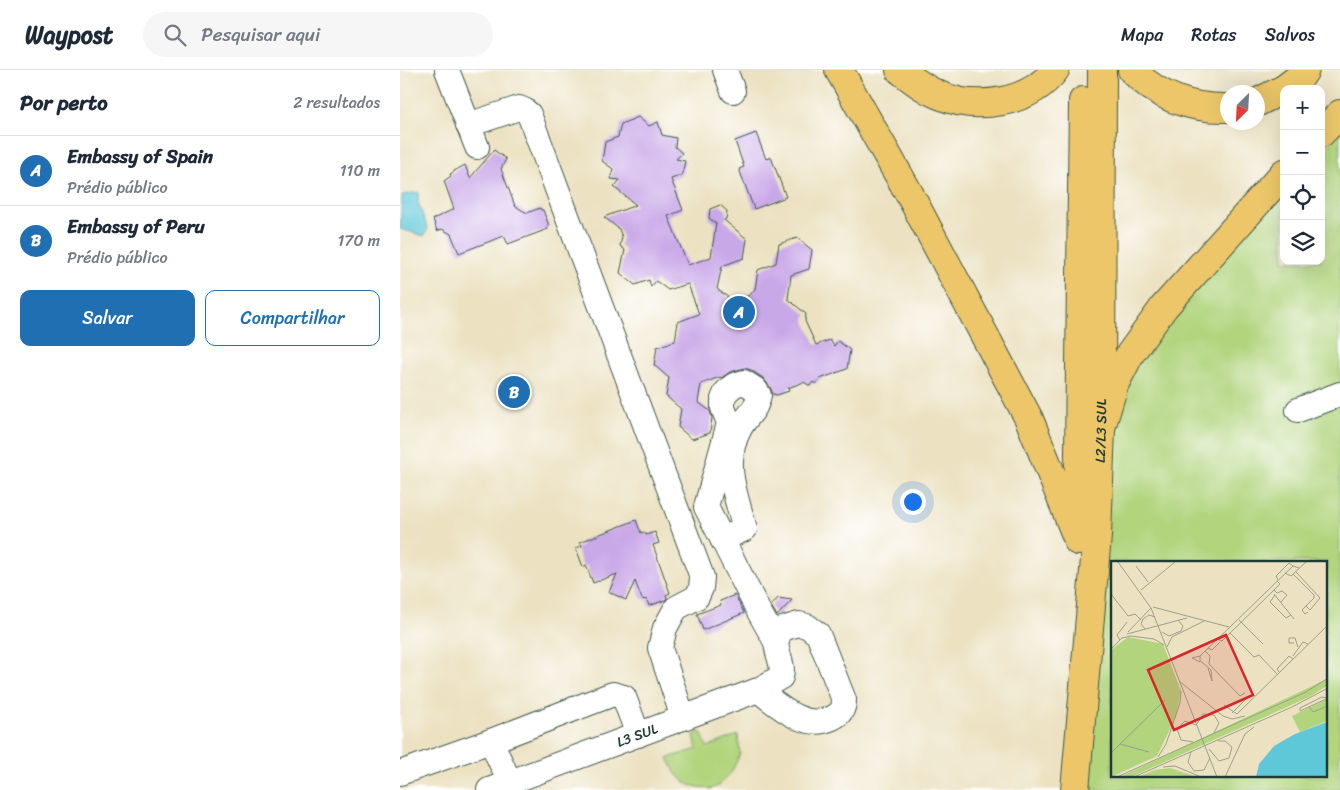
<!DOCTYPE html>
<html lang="pt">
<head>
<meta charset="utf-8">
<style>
  body { margin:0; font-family:Sriracha,sans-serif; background:#f6f6f7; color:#1f2937 }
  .controls { position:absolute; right:15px; top:15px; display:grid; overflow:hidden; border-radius:10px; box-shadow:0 5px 20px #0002 }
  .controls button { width:45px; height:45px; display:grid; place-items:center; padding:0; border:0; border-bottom:1px solid #e0e1e3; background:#fff; color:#1f2937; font:25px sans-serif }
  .compass { position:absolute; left:820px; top:15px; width:45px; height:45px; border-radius:50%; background:#fff; box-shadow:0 5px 20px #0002; rotate:204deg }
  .you { position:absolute; left:512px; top:431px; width:18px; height:18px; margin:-12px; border:4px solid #fff; border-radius:50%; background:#1a73e8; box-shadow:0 0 0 8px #1a73e833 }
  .badge { display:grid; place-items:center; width:32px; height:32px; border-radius:50%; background:#1f6fb2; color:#fff; font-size:16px; font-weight:700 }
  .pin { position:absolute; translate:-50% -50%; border:2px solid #fff; box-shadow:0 1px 5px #0006 }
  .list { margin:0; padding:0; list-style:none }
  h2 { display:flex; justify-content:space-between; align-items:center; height:65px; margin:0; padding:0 20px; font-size:21px }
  h2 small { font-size:16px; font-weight:400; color:#747a83 }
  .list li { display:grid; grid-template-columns:32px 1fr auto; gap:15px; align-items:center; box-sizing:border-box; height:70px; padding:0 20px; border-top:1px solid #e0e1e3 }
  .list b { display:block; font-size:19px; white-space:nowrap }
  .list p { margin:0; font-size:16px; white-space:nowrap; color:#747a83 }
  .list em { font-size:16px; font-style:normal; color:#747a83 }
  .actions { display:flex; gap:10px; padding:15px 20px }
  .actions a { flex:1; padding:11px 0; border:1px solid #1f6fb2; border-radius:10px; text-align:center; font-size:18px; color:#1f6fb2 }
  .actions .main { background:#1f6fb2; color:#fff }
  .icon { flex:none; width:28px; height:28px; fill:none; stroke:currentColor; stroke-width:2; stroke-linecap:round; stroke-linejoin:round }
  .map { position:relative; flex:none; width:940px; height:720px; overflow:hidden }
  header { display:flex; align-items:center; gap:30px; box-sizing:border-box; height:70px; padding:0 25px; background:#fff; border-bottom:1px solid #e0e1e3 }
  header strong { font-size:24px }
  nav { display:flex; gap:28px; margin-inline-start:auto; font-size:18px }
  .search { width:350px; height:45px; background:#f6f6f7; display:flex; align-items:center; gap:12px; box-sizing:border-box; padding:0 18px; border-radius:28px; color:#747a83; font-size:19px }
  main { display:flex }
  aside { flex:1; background:#fff }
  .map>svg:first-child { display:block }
</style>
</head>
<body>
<header>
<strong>Waypost</strong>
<div class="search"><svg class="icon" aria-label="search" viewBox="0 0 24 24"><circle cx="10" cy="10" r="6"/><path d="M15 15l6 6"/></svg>Pesquisar aqui</div>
<nav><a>Mapa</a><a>Rotas</a><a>Salvos</a></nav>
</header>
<main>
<aside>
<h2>Por perto<small>2 resultados</small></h2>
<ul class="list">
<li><span class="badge">A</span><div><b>Embassy of Spain</b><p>Prédio público</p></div><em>110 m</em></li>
<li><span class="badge">B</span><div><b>Embassy of Peru</b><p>Prédio público</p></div><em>170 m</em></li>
</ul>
<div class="actions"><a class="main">Salvar</a><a>Compartilhar</a></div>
</aside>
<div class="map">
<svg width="940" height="720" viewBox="0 0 940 720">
  <rect width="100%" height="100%" fill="#fff"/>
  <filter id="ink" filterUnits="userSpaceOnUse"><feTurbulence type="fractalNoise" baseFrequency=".02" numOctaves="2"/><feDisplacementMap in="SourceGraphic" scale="10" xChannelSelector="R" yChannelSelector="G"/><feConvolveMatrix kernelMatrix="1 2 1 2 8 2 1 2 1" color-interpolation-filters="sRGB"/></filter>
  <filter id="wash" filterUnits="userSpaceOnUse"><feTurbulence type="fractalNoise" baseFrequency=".0096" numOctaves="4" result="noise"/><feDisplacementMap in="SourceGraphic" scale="20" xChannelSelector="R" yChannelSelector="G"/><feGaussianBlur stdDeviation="1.12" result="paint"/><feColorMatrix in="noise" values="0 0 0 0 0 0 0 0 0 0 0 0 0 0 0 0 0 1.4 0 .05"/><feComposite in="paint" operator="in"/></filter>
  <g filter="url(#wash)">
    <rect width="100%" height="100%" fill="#ece2c2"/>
    <!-- green -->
    <g fill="#b1d47d" stroke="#688858" fill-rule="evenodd">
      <path d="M 940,45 L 940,720 L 675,720 L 701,358 L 730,284 L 884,103 L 884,191 L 921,191 L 921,64 ZM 712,492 L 926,492 L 926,706 L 712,706 Z"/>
      <polygon points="301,662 307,677 338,665 340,684 331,703 318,716 310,719 289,715 276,704 268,688 297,679 294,665"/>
    </g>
    <!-- water -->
    <polygon fill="#5ec8d9" stroke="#3e8286" points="19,122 18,132 28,159 24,166 0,159 2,125"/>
    <g id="blocks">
      <!-- building -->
      <g fill="#c9a8e8">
        <polygon points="238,47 249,56 258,52 262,65 276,68 275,77 282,83 276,89 285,91 282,105 271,109 283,140 268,146 288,195 311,187 316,153 315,153 309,148 310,139 320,135 327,141 326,149 324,150 347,169 344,188 322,196 317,219 333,231 350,225 355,219 358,200 376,193 379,174 397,168 412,180 409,199 391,205 388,229 406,244 405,251 416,275 430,270 434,276 438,271 450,280 447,299 420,309 416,314 413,312 410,316 404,312 388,318 389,321 377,325 373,324 370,317 363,308 351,300 345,298 330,302 321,308 320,307 301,314 298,332 310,341 312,348 310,363 292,369 278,357 281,339 266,326 269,308 254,295 257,277 275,271 278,252 299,244 288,214 268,220 256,211 251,217 249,210 235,215 220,203 225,180 220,176 222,167 219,159 204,147 236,135 214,117 220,110 211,109 213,99 202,91 205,72 218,67 221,54"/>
        <polygon points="356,63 366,89 371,87 386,127 354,139 339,99 344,97 335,71"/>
        <polygon points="94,80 106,89 101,99 115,136 127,143 140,138 141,140 143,140 149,156 147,157 148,159 108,174 104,166 59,183 51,164 42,159 37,161 33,149 54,139 44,111 51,106 50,104 54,102 54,101 65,95 70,108"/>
        <polygon points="236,450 241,463 245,462 246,465 255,462 259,473 253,475 270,523 266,525 267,528 265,530 249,536 247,530 242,529 235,511 226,530 209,522 217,504 193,513 186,495 183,497 176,478 182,476 180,472"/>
        <polygon points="335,525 344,543 303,560 297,544 321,535 320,531"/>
        <polygon points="378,528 392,530 377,546 371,536"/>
      </g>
    </g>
  </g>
  <g filter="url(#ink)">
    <use href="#blocks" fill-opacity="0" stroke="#3e5649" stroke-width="1"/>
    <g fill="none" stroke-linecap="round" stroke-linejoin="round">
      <!-- minor casing -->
      <g stroke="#3e5649" stroke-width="26">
        <g id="minor">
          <polyline points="47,0 77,77"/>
          <polyline points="325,0 333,21"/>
          <polyline points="68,55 119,38 124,40 129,44 302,507 301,518 297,527 276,538 265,558 260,578 283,648"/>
          <polyline points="898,340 940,324"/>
          <path d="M 322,469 L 345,459 C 336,425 321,393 340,358 C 348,343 355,344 359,325 L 355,319 L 344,312 L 334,315 L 326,322 L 323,329 L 323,338 L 329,353 L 306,437 L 358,540 L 376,572"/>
          <polyline points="91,671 213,624 224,627 238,665"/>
          <polyline points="0,703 91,671 110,713"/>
          <path id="s1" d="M 89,720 L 358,620 L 381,607 C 386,588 368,579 382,559 L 399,554 L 407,556 L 418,564 L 444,630 C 444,639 441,644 432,648 C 404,661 379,636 358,620"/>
        </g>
      </g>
      <!-- major casing -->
      <g stroke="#3e5649" stroke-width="30">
        <g id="major">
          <polyline points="678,471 683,31"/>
          <path id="s2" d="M 675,720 L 697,466 L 701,358 L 702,0"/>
        </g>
      </g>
      <!-- highway casing -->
      <g stroke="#3e5649" stroke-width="30">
        <g id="highway">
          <polyline points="439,0 510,125 629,349 678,470"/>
          <path d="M 500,0 C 513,10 524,19 539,25 C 576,41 629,34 655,0"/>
          <path d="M 732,0 C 758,27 790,39 828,38"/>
          <polyline points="884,19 901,6 905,0"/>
          <polyline points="858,32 884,19"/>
          <polyline points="921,63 940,44"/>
          <polyline points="701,358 714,315 730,284 764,237 884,103"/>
        </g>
      </g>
      <!-- minor -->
      <use href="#minor" stroke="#fff" stroke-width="24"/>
      <!-- major -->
      <use href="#major" stroke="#ecc669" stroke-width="28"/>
      <!-- highway -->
      <use href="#highway" stroke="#ecc669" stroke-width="28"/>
    </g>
  </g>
  <g text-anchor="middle" stroke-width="4.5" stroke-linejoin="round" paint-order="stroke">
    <!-- street labels -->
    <g font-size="14" fill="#1f3d34" stroke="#fff">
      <text dy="5" stroke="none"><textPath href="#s2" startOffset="360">L2/L3 SUL</textPath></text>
      <text dy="5" stroke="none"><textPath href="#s1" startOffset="158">L3 SUL</textPath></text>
    </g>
  </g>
  <!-- overview -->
  <g transform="translate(711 491)">
    <rect width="216" height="216" fill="#ece2c2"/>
    <path d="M 17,76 L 52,83 L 70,130 L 65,155 L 46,195 L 0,216 L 0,89 ZM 216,118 L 216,125 L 198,136 L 20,216 L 9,216 ZM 216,138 L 216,160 L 189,171 L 181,155 ZM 59,207 L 86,216 L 27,216 L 44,209 Z" fill="#b1d47d"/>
    <path d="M 216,161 L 216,216 L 145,216 L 148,203 L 163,185 L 184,173 Z" fill="#5ec8d9"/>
    <path fill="none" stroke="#9aa089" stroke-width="1" d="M 7,1 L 40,47 L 106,216M 25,5 L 37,21M 185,11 L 209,37 L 199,49 L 195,45M 174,12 L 180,15 L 195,1M 182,13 L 203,34 L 203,37 L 191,49 L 194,53 L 197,51M 167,19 L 165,15 L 178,2 L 182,5M 30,29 L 64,1M 163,29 L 166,32 L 171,30 L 176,34 L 170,41M 0,33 L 17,55 L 24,53 L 30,59M 163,33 L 183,58M 164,34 L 159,41 L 175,57 L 180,54M 42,46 L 118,66M 128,59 L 152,83M 34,68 L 30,63 L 32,58 L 38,54 L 44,56M 17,71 L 40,47M 51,71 L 58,75 L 70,70 L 72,65 L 67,59M 119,72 L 143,96 L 148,94 L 166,113M 16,73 L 76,57M 11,77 L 20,75 L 43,78 L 53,84M 106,78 L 111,80 L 163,29 L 169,23 L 166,20M 9,79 L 6,74 L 16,61M 183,82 L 178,82 L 178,77 L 184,77 L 187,86M 56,86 L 61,76 L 93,60M 97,87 L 101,89 L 109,81M 0,88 L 12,76M 94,90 L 99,95 L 98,103 L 129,135 L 134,132M 89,95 L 81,97 L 89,101 L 89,95 L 182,5 L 188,7M 182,95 L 192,81 L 197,83M 89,100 L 92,102 L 100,109 L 101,120 L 97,107M 168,111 L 166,108 L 178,95 L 182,98M 68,120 L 112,155 L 121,158 L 134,155M 113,144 L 126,153 L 217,64M 198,146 L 202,151 L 214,146M 189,150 L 189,147 L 211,136 L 216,137M 189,150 L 217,137M 121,152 L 138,135M 86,163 L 92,153 L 103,154 L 108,162 L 103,172M 82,181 L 70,179 L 66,168 L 74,160 L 85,164M 9,183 L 38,191M 98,188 L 108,200 L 118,197 L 121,186 L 114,180 L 107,180M 80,191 L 77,201 L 83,210 L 93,209 L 99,197M 0,192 L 54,139M 47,196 L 55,183 L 69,142 L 70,130M 52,206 L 64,205 L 90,216M 6,216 L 195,131 L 217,117M 23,216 L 181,146 L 217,127M 114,216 L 134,173 L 143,166"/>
    <path fill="#d62828" fill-opacity="0.15" stroke="#d62828" stroke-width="2.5" d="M 115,74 L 142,134 L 63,169 L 37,109 Z"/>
    <rect width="216" height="216" fill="none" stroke="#1f3d34" stroke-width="2.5"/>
  </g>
</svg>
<div class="controls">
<button>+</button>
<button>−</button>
<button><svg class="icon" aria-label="locate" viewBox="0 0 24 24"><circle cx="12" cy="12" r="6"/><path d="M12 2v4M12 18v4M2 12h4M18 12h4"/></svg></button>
<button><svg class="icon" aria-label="layers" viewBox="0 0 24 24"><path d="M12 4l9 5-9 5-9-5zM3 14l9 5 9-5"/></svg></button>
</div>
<svg class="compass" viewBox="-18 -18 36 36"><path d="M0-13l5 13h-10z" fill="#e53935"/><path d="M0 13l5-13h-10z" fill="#747a83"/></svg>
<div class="you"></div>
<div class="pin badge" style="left:339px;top:242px">A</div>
<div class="pin badge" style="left:114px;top:322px">B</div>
</div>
</main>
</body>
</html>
